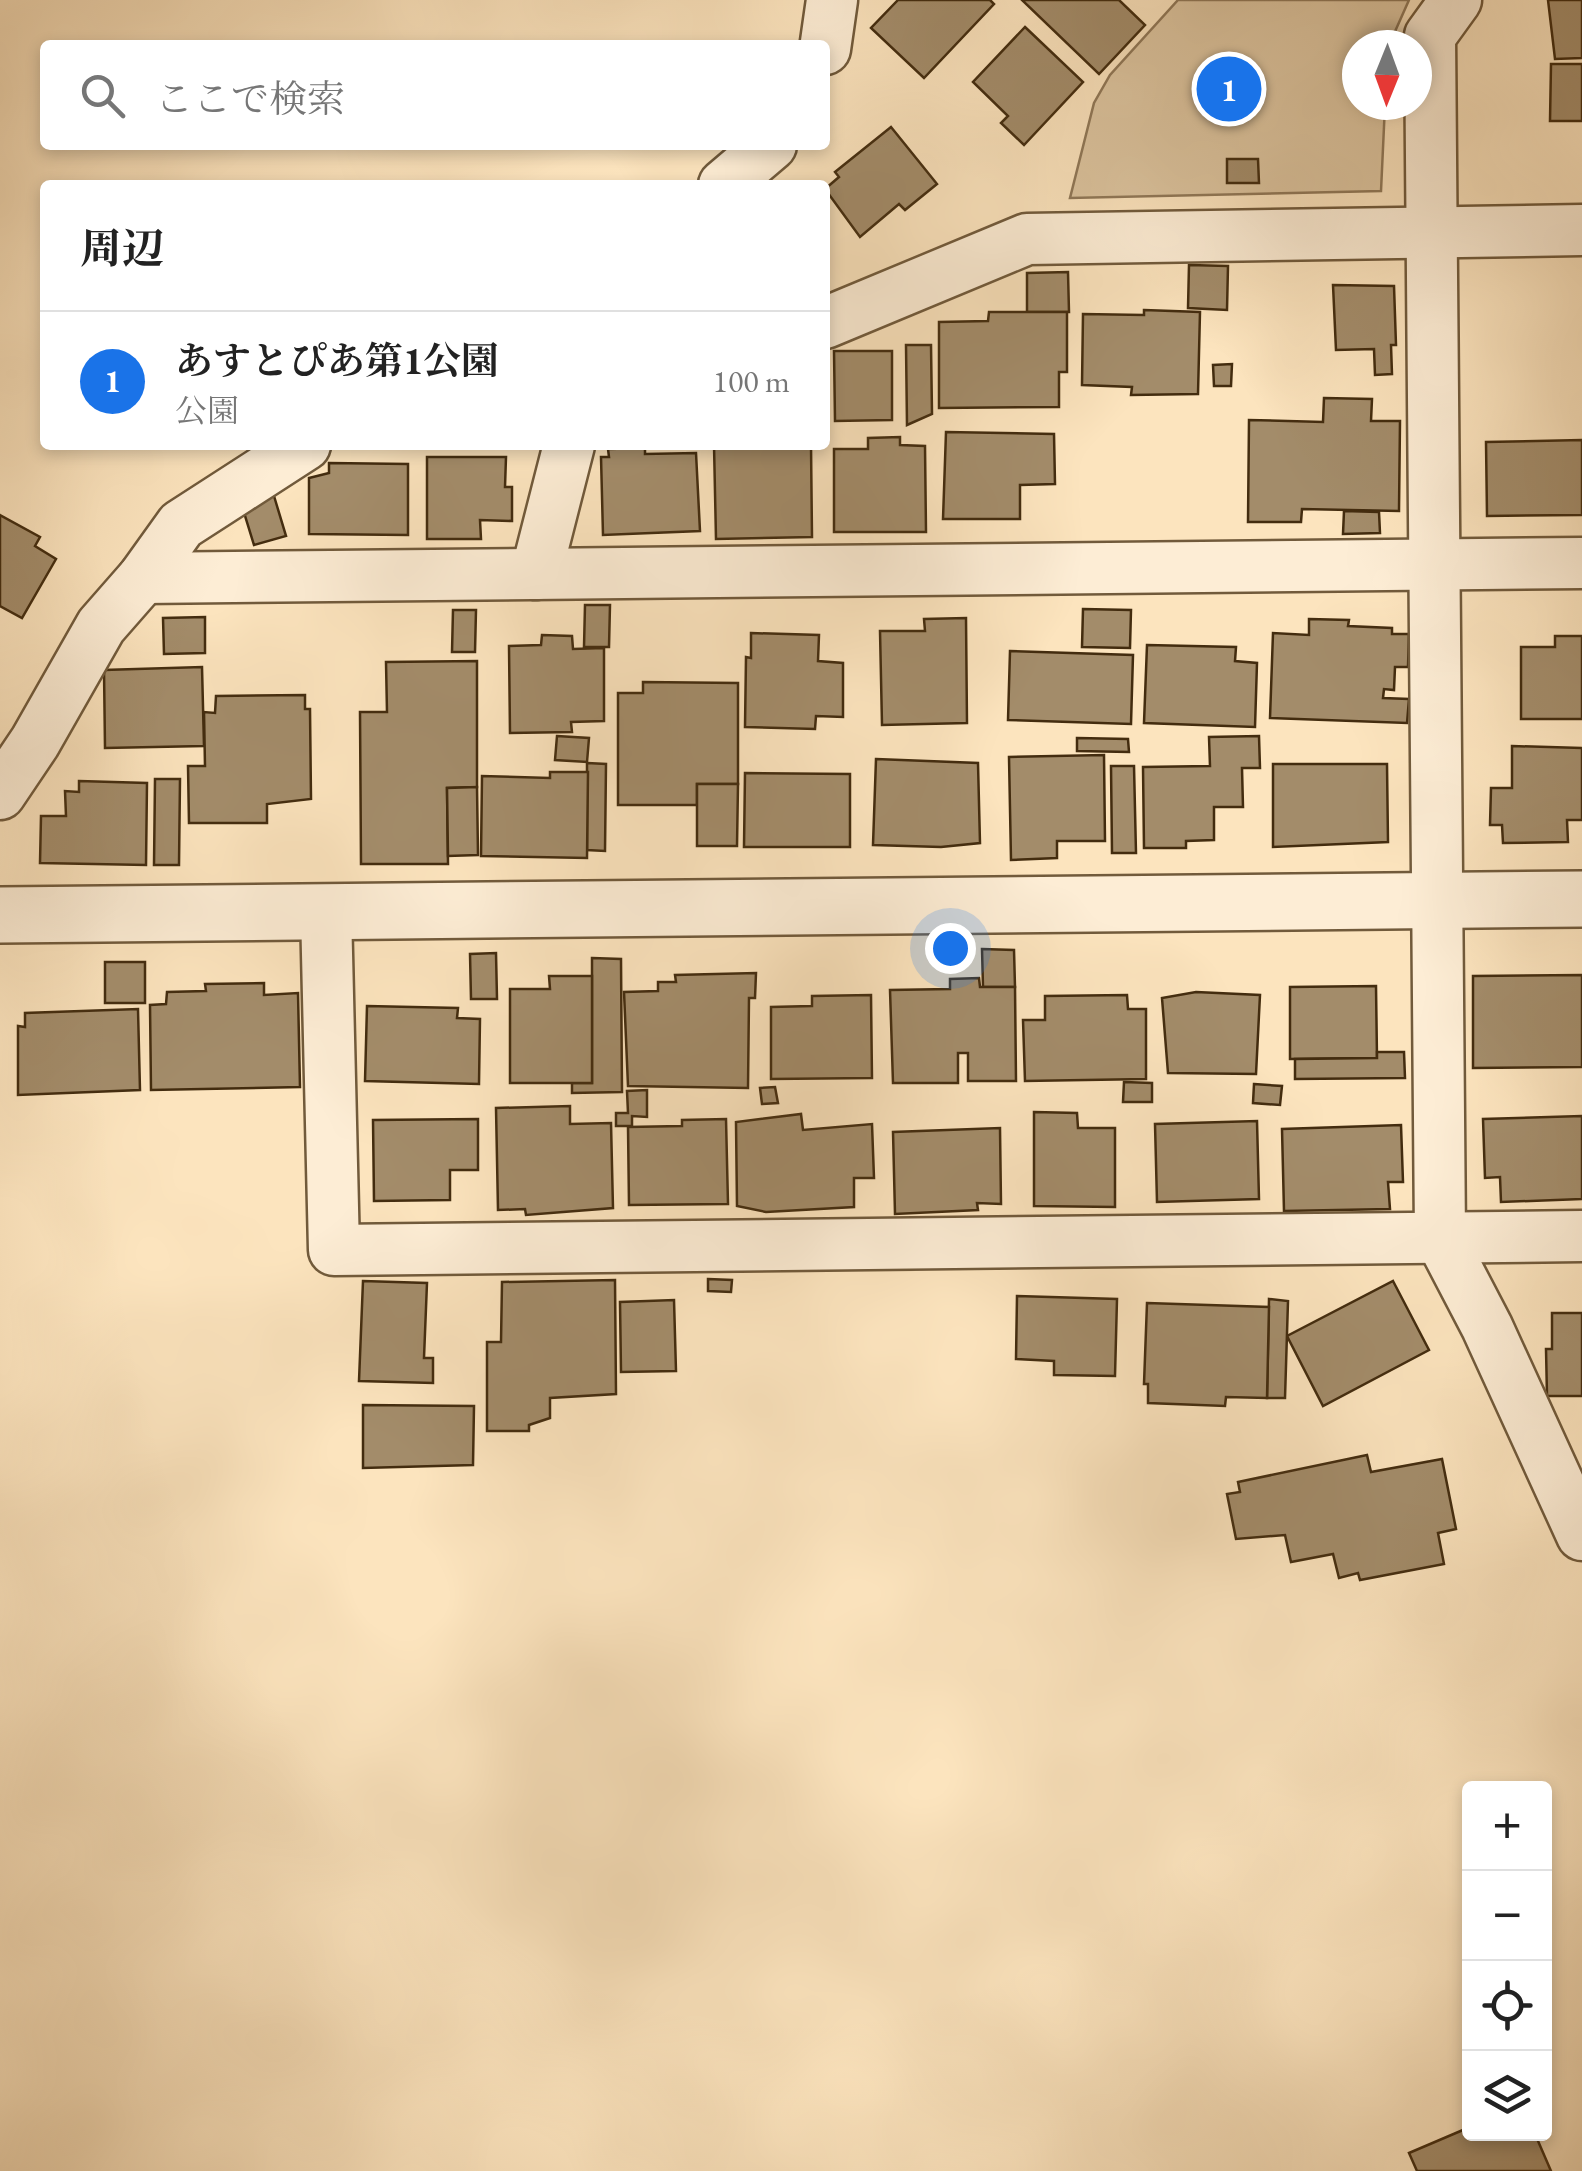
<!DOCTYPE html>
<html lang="ja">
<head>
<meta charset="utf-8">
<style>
  body { margin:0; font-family:"EB Garamond","Noto Serif JP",serif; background:#f6f6f6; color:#222 }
  .controls { position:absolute; right:30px; bottom:30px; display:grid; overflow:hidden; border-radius:10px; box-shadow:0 5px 15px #0003 }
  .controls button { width:90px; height:90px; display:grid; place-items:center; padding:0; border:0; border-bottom:2px solid #e0e0e0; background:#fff; color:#222; font:50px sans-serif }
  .compass { position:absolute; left:1342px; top:30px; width:90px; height:90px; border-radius:50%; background:#fff; box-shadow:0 5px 15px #0003; rotate:181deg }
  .you { position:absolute; left:950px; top:948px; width:35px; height:35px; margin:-25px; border:8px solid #fff; border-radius:50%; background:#1a73e8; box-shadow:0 0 0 15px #1a73e833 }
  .badge { display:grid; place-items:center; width:65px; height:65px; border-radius:50%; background:#1a73e8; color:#fff; font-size:32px; font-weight:700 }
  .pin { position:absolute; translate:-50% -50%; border:5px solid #fff; box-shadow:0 2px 10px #0006 }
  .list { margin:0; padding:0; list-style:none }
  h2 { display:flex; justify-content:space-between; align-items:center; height:130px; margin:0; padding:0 40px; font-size:42px }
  h2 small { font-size:32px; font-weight:400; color:#767676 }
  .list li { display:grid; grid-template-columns:65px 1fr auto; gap:30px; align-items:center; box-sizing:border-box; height:140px; padding:0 40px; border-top:2px solid #e0e0e0 }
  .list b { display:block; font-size:38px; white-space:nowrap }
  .list p { margin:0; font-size:32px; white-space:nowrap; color:#767676 }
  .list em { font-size:32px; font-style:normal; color:#767676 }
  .icon { flex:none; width:55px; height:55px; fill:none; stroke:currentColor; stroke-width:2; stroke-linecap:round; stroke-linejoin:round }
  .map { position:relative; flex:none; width:1582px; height:2171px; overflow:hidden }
  .search { position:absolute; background:#fff; box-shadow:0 5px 15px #0003; left:40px; top:40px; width:790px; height:110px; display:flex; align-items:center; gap:25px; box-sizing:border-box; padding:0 35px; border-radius:10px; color:#767676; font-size:38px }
  .panel { position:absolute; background:#fff; box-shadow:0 5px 15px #0003; left:40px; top:180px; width:790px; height:270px; border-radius:10px }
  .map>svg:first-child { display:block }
</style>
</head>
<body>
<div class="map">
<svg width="1582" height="2171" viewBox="0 0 1582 2171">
  <rect width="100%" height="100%" fill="#fce4be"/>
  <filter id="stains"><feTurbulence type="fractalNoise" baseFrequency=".002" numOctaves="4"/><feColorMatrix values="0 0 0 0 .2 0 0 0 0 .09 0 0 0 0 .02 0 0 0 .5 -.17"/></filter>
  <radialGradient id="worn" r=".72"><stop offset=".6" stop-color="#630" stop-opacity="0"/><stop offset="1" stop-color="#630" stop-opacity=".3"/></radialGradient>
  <!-- green -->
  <polygon fill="#ddc5a0" stroke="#907858" stroke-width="2.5" points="1178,0 1409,0 1389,45 1357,45 1357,105 1385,105 1381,191 1070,198 1094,103 1110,75"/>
  <!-- building -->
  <g fill="#a38c6a" stroke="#432c0f" stroke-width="2.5">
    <polygon points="898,0 990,0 994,4 924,78 871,28"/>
    <polygon points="1022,0 1119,0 1145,25 1099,74"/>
    <polygon points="1548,0 1582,0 1582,58 1555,59"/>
    <polygon points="1025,27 1083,82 1024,145 1001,123 1008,116 973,82"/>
    <polygon points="1551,64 1582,64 1582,121 1550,121"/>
    <polygon points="891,127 937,184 905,210 899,204 860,237 825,189 839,177 835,172"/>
    <polygon points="1227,159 1258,159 1259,183 1227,183"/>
    <polygon points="1189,265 1228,266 1227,310 1188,308"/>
    <polygon points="1068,272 1069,312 1027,312 1027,273"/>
    <polygon points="1333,285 1394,286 1396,345 1391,345 1392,374 1375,375 1374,349 1336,350"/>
    <polygon points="1144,310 1200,312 1198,394 1131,395 1132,387 1082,385 1083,314 1144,315"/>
    <polygon points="989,312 1067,312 1067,372 1059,372 1059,407 939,408 939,322 988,321"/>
    <polygon points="906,345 931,345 932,414 907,425"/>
    <polygon points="834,351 892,351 892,420 835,421"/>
    <polygon points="1232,364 1231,386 1214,386 1213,365"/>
    <polygon points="1324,398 1372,399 1371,421 1400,421 1399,511 1302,509 1301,522 1248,522 1249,420 1323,422"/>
    <polygon points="946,432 1054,434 1055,484 1020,485 1020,519 943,519"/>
    <polygon points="900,437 900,445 925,446 926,532 834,532 834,449 868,449 868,438"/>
    <polygon points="1582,440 1582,515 1487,516 1486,442"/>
    <polygon points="714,445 811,445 812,537 716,539"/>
    <polygon points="645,448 645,454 696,453 700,531 603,535 601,457 609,457 608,449"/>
    <polygon points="427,457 506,457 505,487 512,487 512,521 480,520 481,539 427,539"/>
    <polygon points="329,463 408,464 408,535 309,534 309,478 329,473"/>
    <polygon points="274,496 286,536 254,545 242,506"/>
    <polygon points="1344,511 1379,512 1380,533 1343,534"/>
    <polygon points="0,515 40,537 35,546 56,559 22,618 0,606"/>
    <polygon points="585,605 610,605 609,647 584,647"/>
    <polygon points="1083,609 1131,610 1130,648 1082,647"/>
    <polygon points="453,610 476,610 475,652 452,652"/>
    <polygon points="205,617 205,653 164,654 163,618"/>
    <polygon points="966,618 967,723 882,725 880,631 925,631 924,619"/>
    <polygon points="1309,619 1349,620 1348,626 1392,628 1392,634 1409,634 1408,667 1395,667 1394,690 1384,689 1383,698 1409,699 1407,723 1270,718 1273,633 1309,635"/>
    <polygon points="751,633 819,635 818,661 843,663 843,717 816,716 815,729 745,727 746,657 751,658"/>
    <polygon points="542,635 572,636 573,649 604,648 604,721 571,722 572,732 510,733 509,646 541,645"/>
    <polygon points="1555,636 1582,636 1582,719 1521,719 1521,647 1555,647"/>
    <polygon points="1147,645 1236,647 1235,661 1257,663 1255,727 1144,723"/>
    <polygon points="1010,651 1133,655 1131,724 1008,720"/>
    <polygon points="477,661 477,787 447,788 448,864 361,864 360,712 387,712 386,662"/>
    <polygon points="202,667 204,746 105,748 104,670"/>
    <polygon points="643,682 738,683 738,784 697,784 697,805 618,805 618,693 643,693"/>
    <polygon points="305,695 305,709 310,709 311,799 267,804 267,823 189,823 188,766 205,766 204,712 215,713 216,696"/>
    <polygon points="557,736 589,738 587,762 555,760"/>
    <polygon points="1259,736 1260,768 1242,768 1243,807 1214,807 1214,840 1186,841 1186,848 1144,848 1143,767 1210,766 1209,737"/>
    <polygon points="1077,738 1128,739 1129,752 1077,751"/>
    <polygon points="1512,746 1582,748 1582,820 1567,820 1568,842 1503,843 1502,825 1490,825 1491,788 1512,788"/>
    <polygon points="1104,755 1105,841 1057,841 1057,858 1011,860 1009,757"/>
    <polygon points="876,759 978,763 980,843 941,847 873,845"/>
    <polygon points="587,763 606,764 605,851 587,850"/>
    <polygon points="1273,764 1387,764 1388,842 1273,847"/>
    <polygon points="1111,766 1134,766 1136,853 1112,853"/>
    <polygon points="550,772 588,772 587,858 481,856 482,776 550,778"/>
    <polygon points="745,773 850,774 850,847 744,847"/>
    <polygon points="155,779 180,779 179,865 154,865"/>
    <polygon points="79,781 147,783 146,865 40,863 41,816 66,816 65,791 79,792"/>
    <polygon points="697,784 738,784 737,846 697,846"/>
    <polygon points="477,787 478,855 448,856 447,788"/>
    <polygon points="982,949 1014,950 1015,987 983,987"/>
    <polygon points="496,953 497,999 471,999 470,954"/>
    <polygon points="592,958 621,959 622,1092 572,1093 572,1083 592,1083"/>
    <rect x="105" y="962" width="40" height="41"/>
    <polygon points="756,973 755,998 749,998 748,1088 628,1086 624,992 658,991 658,982 676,982 675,975"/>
    <polygon points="1582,975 1582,1067 1473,1068 1473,976"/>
    <polygon points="549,976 592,976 592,1083 510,1083 510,989 550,989"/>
    <polygon points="979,978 980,987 1015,987 1016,1081 968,1081 968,1053 958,1053 958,1083 893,1083 890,990 950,989 950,979"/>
    <polygon points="264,983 264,995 298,993 300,1087 151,1090 150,1005 166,1004 167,992 206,991 205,984"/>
    <polygon points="1376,986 1377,1058 1290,1059 1290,987"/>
    <polygon points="1196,992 1260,995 1256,1074 1168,1073 1162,998"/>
    <polygon points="871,995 872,1078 771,1079 771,1007 812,1006 812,996"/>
    <polygon points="1127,995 1128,1009 1146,1009 1146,1079 1025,1081 1023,1020 1045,1020 1045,996"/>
    <polygon points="367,1006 458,1008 457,1018 480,1019 479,1084 365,1081"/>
    <polygon points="138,1009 140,1090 18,1095 18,1026 25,1027 25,1013"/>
    <polygon points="1377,1052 1404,1052 1405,1078 1295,1079 1295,1059 1377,1058"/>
    <polygon points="1124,1082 1152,1083 1152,1102 1123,1102"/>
    <polygon points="1254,1084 1282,1086 1280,1105 1253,1103"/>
    <polygon points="775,1087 778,1103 762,1104 760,1088"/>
    <polygon points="647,1090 647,1117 632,1116 632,1126 616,1126 616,1113 628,1113 627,1091"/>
    <polygon points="570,1106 570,1124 611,1123 613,1208 526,1215 525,1209 498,1210 496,1108"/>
    <polygon points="1034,1112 1077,1113 1078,1128 1115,1128 1115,1207 1034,1206"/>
    <polygon points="801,1114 803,1130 872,1124 874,1178 854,1178 854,1207 766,1212 737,1206 736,1122"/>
    <polygon points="1582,1116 1582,1199 1501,1202 1500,1177 1485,1178 1483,1119"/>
    <polygon points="478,1119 478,1170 450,1170 450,1200 374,1201 373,1120"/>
    <polygon points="726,1119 728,1204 629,1205 628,1127 682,1126 682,1120"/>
    <polygon points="1257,1121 1259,1199 1157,1202 1155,1124"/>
    <polygon points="1401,1125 1403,1182 1388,1182 1390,1209 1284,1211 1282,1129"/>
    <polygon points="1000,1128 1001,1204 977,1203 978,1210 895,1214 893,1132"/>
    <polygon points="708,1279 732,1280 731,1292 708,1291"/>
    <polygon points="615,1280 616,1394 550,1398 550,1418 529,1425 529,1431 487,1431 487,1342 501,1342 502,1282"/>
    <polygon points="363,1281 427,1283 424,1358 433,1358 433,1383 359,1381"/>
    <polygon points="1393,1281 1429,1350 1323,1406 1287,1336"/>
    <polygon points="1017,1296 1117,1299 1115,1376 1054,1375 1054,1361 1016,1359"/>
    <polygon points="1269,1299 1288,1301 1285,1398 1267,1398"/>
    <polygon points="674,1300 676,1371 621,1372 620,1302"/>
    <polygon points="1147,1303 1269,1307 1267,1398 1226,1397 1225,1406 1148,1403 1148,1384 1144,1384"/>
    <polygon points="1552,1313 1582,1313 1582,1396 1547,1396 1546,1349 1552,1349"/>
    <polygon points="363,1405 474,1406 473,1465 363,1468"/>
    <polygon points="1367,1455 1371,1472 1442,1459 1456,1529 1438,1533 1444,1564 1360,1580 1358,1573 1339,1578 1333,1554 1291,1562 1285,1535 1236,1539 1227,1494 1240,1492 1238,1482"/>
    <polygon points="1470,2127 1470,2134 1535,2134 1551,2171 1417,2171 1409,2153"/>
  </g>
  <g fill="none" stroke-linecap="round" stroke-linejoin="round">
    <!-- minor casing -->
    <g stroke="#715a3b" stroke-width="55">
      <g id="minor">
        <polyline points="1456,0 1430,36 1440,1237 1487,1327 1582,1535"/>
        <polyline points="825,49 832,0"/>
        <polyline points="724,185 771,145"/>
        <polyline points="825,323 1027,239 1582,230"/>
        <polyline points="536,574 569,445"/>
        <polyline points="143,578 1582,563"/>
        <polyline points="0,794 35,742 101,626 143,578 181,525 305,445"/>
        <polyline points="326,911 334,1250 1582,1236"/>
      </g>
    </g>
    <!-- tertiary casing -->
    <g stroke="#715a3b" stroke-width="60">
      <polyline id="tertiary" points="0,915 1582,899"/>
    </g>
    <!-- minor -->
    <use href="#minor" stroke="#fdedd5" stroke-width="50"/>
    <!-- tertiary -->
    <use href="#tertiary" stroke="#fdedd5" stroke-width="55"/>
  </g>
  <rect width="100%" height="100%" filter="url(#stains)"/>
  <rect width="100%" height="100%" fill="url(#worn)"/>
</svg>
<div class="controls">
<button>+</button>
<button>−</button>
<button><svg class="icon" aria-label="locate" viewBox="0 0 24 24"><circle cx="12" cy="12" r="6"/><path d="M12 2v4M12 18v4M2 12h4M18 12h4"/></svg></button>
<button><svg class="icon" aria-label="layers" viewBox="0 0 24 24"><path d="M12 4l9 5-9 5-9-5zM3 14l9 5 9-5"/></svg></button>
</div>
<svg class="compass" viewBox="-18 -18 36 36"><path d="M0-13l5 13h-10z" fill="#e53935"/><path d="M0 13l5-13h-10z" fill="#767676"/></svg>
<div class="you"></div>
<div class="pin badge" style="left:1229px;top:89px">1</div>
<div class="search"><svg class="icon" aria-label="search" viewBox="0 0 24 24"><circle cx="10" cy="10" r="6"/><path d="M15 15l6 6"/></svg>ここで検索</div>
<section class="panel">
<h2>周辺<small></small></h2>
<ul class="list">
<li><span class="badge">1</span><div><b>あすとぴあ第1公園</b><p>公園</p></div><em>100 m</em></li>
</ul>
</section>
</div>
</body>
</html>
